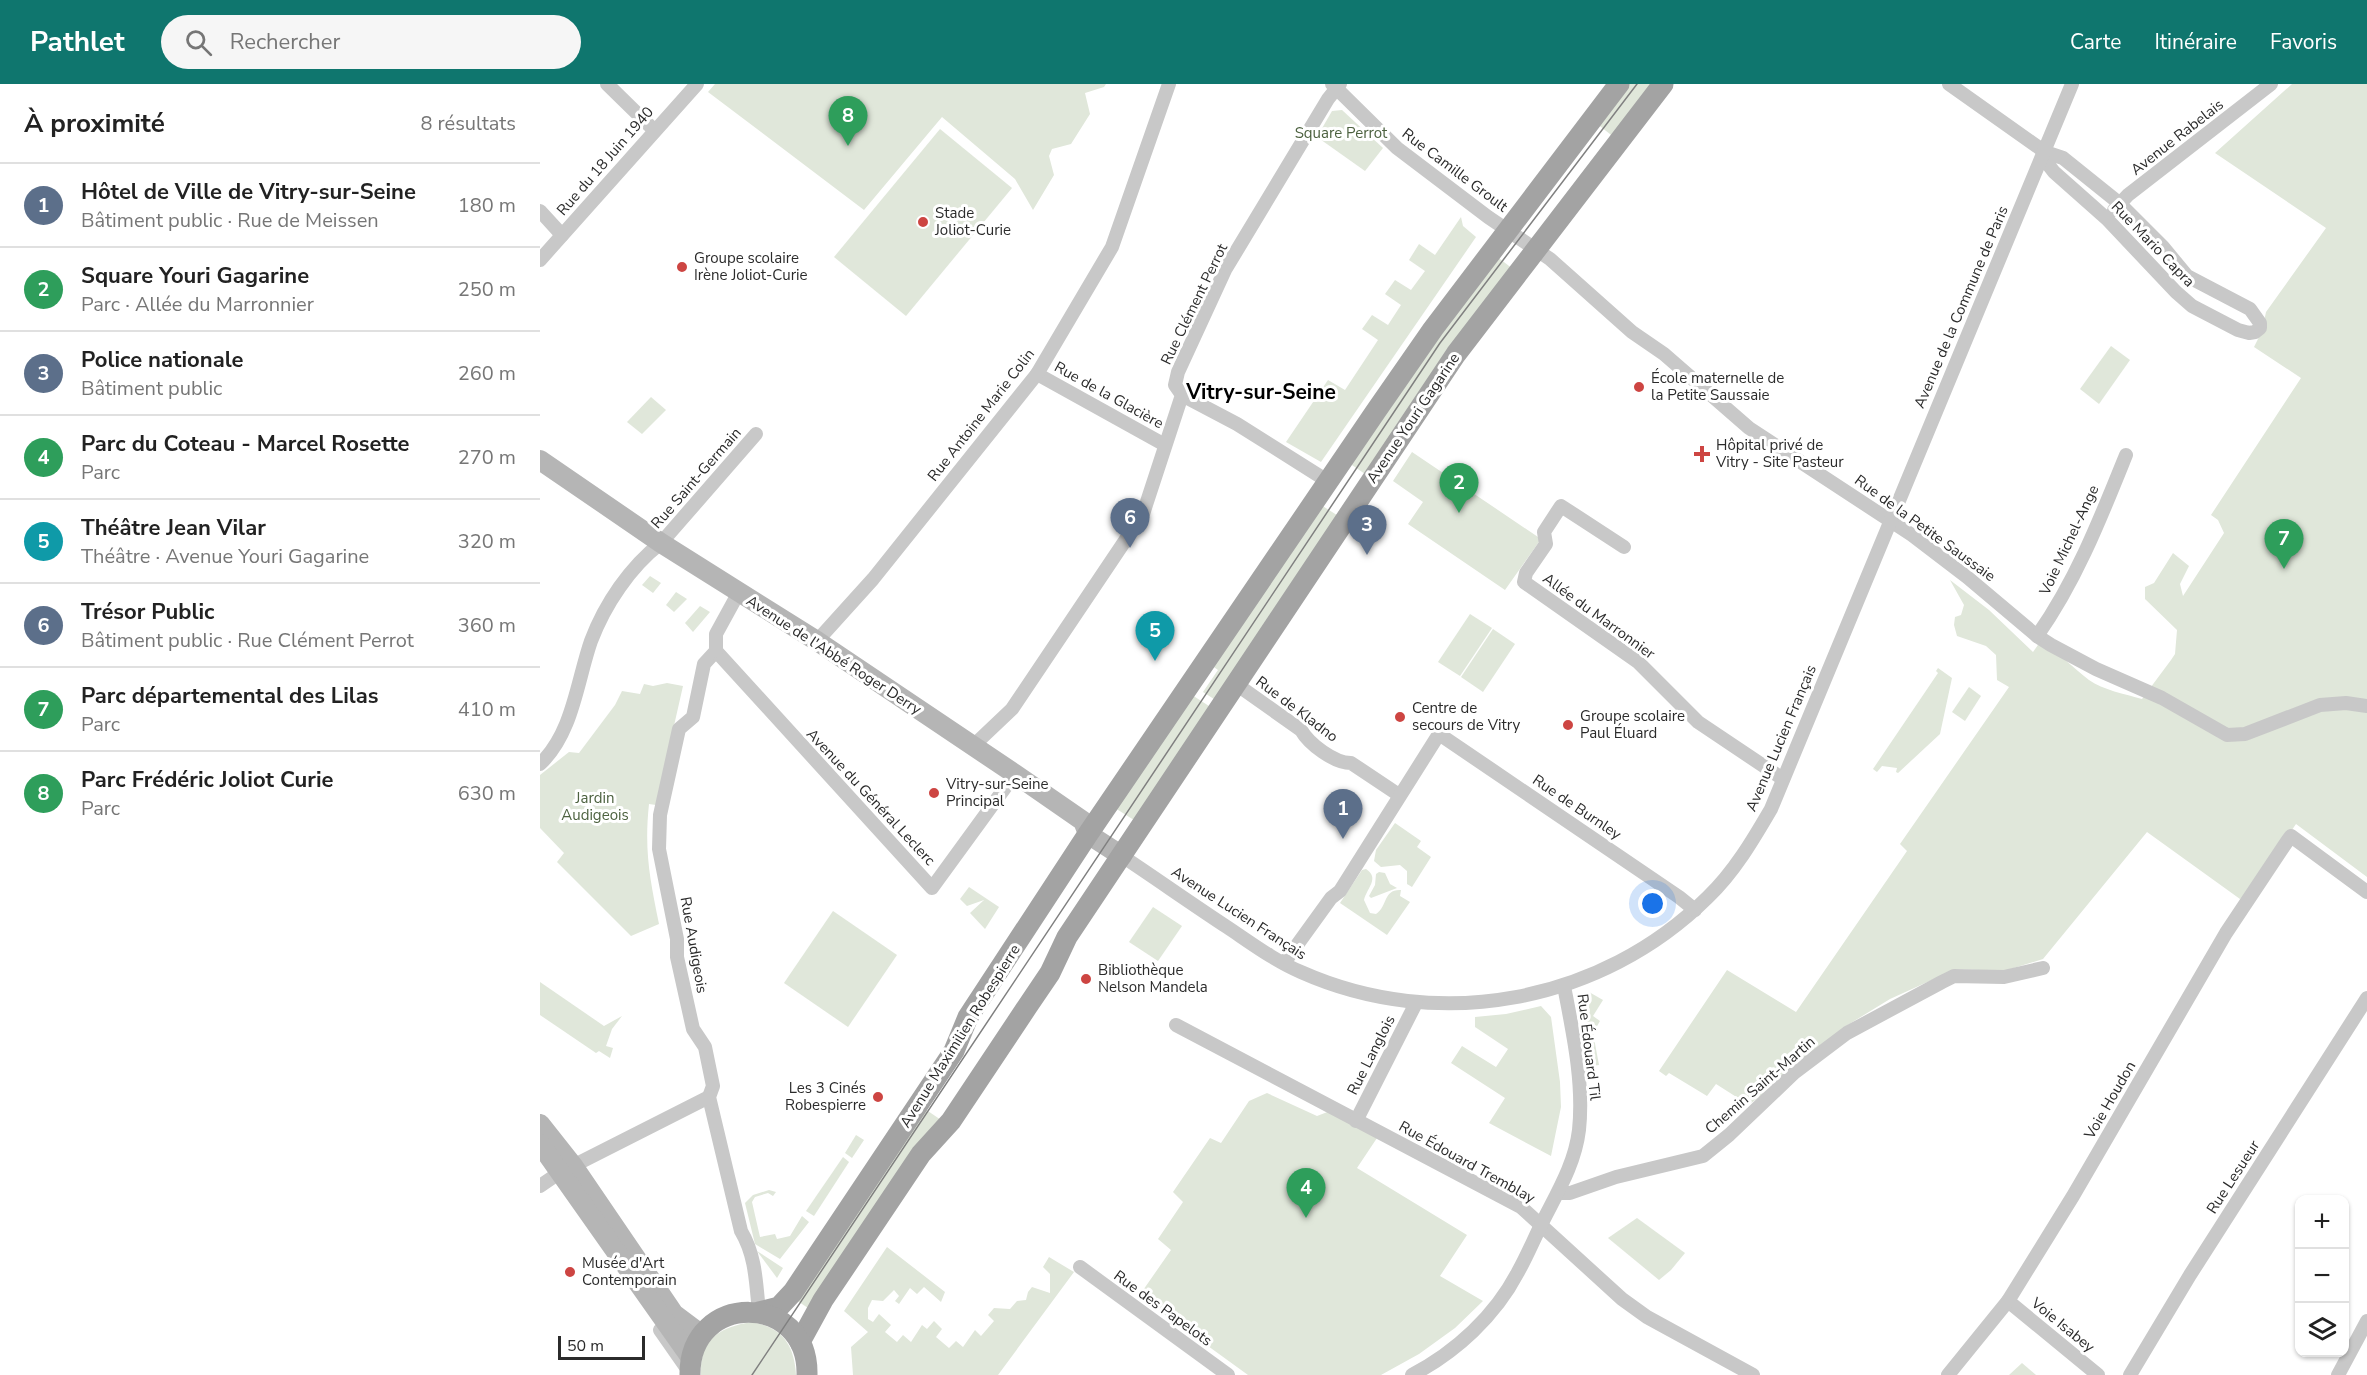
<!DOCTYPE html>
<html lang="fr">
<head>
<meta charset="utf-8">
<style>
  body { margin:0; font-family:"Nunito Sans",sans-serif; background:#f6f6f6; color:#222 }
  .controls { position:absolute; right:18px; bottom:18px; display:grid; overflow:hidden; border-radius:12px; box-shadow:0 2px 4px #0004 }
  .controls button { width:54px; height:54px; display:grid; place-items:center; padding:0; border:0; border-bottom:2px solid #e0e0e0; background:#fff; color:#222; font:30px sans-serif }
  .scale { position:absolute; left:18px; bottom:15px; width:87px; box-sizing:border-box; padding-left:6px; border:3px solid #2b2b2b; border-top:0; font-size:16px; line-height:21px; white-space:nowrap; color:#2b2b2b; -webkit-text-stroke:4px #fff; paint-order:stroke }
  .you { position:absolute; left:1113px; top:820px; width:21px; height:21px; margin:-15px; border:4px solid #fff; border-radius:50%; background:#1a73e8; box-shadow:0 0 0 9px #1a73e833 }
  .badge { display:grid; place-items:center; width:39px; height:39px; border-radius:50%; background:#0f766e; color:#fff; font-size:20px; font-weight:700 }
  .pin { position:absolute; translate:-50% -50px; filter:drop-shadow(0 2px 3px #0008) }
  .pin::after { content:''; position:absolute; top:32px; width:21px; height:18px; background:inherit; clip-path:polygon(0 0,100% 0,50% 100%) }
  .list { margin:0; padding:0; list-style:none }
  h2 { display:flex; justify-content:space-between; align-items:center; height:78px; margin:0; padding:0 24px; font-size:26px }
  h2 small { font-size:20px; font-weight:400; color:#767676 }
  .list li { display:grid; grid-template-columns:39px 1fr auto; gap:18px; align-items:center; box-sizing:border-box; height:84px; padding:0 24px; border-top:2px solid #e0e0e0 }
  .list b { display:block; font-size:22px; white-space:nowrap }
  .list p { margin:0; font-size:20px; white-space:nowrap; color:#767676 }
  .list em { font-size:20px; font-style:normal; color:#767676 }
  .icon { flex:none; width:33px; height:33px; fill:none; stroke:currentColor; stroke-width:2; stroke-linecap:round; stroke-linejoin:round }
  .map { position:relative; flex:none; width:1827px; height:1291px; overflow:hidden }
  header { display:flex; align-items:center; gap:36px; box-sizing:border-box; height:84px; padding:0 30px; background:#0f766e; color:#fff }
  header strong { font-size:28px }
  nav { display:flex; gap:33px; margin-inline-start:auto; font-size:21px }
  .search { width:420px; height:54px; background:#f6f6f6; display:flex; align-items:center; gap:15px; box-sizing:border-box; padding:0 21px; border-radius:33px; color:#767676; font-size:22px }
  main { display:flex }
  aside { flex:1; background:#fff }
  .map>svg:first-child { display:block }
</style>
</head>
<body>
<header>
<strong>Pathlet</strong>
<div class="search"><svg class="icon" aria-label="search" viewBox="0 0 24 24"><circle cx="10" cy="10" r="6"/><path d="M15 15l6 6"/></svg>Rechercher</div>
<nav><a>Carte</a><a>Itinéraire</a><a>Favoris</a></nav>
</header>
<main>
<aside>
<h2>À proximité<small>8 résultats</small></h2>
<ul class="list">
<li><span class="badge" style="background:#5c6f8a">1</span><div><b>Hôtel de Ville de Vitry-sur-Seine</b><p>Bâtiment public · Rue de Meissen</p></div><em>180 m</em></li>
<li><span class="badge" style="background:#2e9e5b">2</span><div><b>Square Youri Gagarine</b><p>Parc · Allée du Marronnier</p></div><em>250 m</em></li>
<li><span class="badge" style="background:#5c6f8a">3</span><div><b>Police nationale</b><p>Bâtiment public</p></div><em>260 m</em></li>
<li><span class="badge" style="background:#2e9e5b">4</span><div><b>Parc du Coteau - Marcel Rosette</b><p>Parc</p></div><em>270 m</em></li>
<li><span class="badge" style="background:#0f9aa8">5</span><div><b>Théâtre Jean Vilar</b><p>Théâtre · Avenue Youri Gagarine</p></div><em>320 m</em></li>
<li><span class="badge" style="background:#5c6f8a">6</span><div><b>Trésor Public</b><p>Bâtiment public · Rue Clément Perrot</p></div><em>360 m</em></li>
<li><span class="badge" style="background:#2e9e5b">7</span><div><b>Parc départemental des Lilas</b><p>Parc</p></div><em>410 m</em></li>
<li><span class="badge" style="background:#2e9e5b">8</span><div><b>Parc Frédéric Joliot Curie</b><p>Parc</p></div><em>630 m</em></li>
</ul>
</aside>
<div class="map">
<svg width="1827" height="1291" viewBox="0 0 1827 1291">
  <rect width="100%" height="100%" fill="#fff"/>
  <!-- green -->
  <g fill="#e0e7da">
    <polygon points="175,0 566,0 564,3 545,9 550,30 531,60 512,65 509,72 514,91 493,126 475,95 402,33 324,126 168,8"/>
    <polygon points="1086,0 1116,0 1075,54 1056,39"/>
    <path d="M 1752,0 L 1827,0 L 1827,793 L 1756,740 L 1708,811 L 1700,815 L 1607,748 L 1503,875 L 1464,887 L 1416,885 L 1350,915 L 1306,942 L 1209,1021 L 1176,1000 L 1167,1012 L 1129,989 L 1126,992 L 1119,987 L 1187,886 L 1256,928 L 1367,767 L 1360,760 L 1469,603 L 1457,596 L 1456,571 L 1446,562 L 1417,552 L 1414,541 L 1415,533 L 1421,531 L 1424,521 L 1410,496 L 1449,526 L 1493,568 L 1500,558 C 1519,568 1532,583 1549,596 C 1563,606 1585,610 1602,615 L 1631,576 L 1635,570 L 1637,546 L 1605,515 L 1605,503 L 1614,499 L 1633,469 L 1649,482 L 1640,500 L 1643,512 L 1684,449 L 1678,436 L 1671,431 L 1761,294 L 1714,263 L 1722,247 L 1726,228 L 1786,144 L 1675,69 Z"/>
    <polygon points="802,26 843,64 825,87 777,53 792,27"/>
    <polygon points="400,45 472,104 366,232 294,173"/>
    <polygon points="921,133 923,142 936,153 781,378 746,358 788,296 805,306 838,256 822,245 832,231 848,241 861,221 845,210 855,196 871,206 885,187 869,176 879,160 895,171"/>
    <polygon points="956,172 973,185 828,392 809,379"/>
    <polygon points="1571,262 1590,276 1559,320 1540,305"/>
    <polygon points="111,313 126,326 102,350 87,338"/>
    <polygon points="872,368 1001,455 965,506 868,440 883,418 853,397"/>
    <polygon points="781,421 800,433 677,617 663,608 678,586 671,581"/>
    <polygon points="110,492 121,499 113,509 102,501"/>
    <polygon points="136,508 147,515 134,528 126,521"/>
    <polygon points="160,522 170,528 153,548 145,539"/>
    <polygon points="930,530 952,544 920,592 898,578"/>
    <polygon points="953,545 975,560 943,608 921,593"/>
    <polygon points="1398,584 1412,594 1400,650 1358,689 1356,688 1357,684 1342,682 1337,688 1333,685 1398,589 1396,587"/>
    <path d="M 127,599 L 143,602 L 116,721 L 109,720 C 104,767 110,795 119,840 L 91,852 L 17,778 L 24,769 L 0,744 L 0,691 L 29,668 L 39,669 L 75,621 L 82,607 L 100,610 L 104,600 L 113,602 Z"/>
    <polygon points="1429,603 1441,612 1425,637 1412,628"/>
    <polygon points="652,611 672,624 597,738 575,724"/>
    <polygon points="855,739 881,757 877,763 891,773 872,803 867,800 867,787 860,781 841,783 834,777 836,766"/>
    <path d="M 826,785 C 840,794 827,804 824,816 L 830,829 L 836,830 C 848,822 843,805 861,806 L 860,812 L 870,818 L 847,851 L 800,819 L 822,786 Z"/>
    <polygon points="839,788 845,789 850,800 857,804 831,814 829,812 835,801 836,790"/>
    <polygon points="429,803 459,823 445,845 430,829 444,816 427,822 420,815"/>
    <polygon points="613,823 642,842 618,877 589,858"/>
    <polygon points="293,827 357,871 308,943 244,899"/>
    <polygon points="0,898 64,942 82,932 72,945 66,962 73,964 70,974 59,967 56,969 0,931"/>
    <polygon points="1049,908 1063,916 1053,932 1060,937 1053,949 1059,981 1052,982 1043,918"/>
    <polygon points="1001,922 1011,933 1020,998 1021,1023 1011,1072 949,1039 965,1014 911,979 922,962 956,983 968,965 935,943 935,933 966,930"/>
    <polygon points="727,1009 777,1032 790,1027 837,1054 817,1084 927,1151 900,1192 943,1217 915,1244 879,1270 841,1291 708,1291 599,1212 631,1166 618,1155 643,1118 633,1108 670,1054 681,1059 709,1017"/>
    <polygon points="382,1023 404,1038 271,1226 253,1214"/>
    <polygon points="316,1051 324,1056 312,1074 305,1069"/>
    <polygon points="303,1073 309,1078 274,1132 266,1127"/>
    <polygon points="229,1106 236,1108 233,1112 228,1109 215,1113 212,1118 220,1153 235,1150 237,1155 250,1152 262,1132 269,1138 240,1175 215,1160 205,1119 213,1111"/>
    <polygon points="1097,1134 1145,1169 1131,1186 1119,1196 1068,1154"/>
    <polygon points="347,1163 405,1208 401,1218 384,1203 377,1210 370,1204 359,1220 355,1217 359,1212 354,1206 343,1217 332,1216 328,1224 328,1235 333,1238 339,1230 351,1241 345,1248 357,1258 363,1251 371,1258 382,1241 387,1245 394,1237 402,1245 396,1253 409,1264 416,1257 423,1263 435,1246 441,1252 454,1237 448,1231 454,1224 470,1225 477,1217 486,1216 488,1208 492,1203 510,1209 510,1190 503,1183 509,1173 534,1188 458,1291 313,1291 311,1263 328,1248 304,1227"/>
    <polygon points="217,1167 243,1184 237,1194"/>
    <path d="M 212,1238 C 243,1244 254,1261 256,1291 L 161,1291 C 159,1255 180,1243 212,1238 Z"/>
    <polygon points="1482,1279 1496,1291 1469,1291"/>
  </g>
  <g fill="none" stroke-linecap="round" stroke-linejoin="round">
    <!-- minor -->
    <g stroke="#c8c8c8" stroke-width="14">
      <polyline points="67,0 114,46"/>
      <polyline points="792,0 857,64 948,133 1010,175 1092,248 1124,270 1209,344 1372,451 1427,493 1497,552 1511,561 1556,585 1622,614 1687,651 1705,650 1780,621 1806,619 1827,622"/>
      <polyline points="1409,0 1505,68"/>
      <polygon points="1505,68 1523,74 1579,119 1623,163 1647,192 1710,225 1720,239 1720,244 1715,248 1709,249 1698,246 1652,222 1636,208 1567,135 1514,88 1507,79"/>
      <polyline points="1574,126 1588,111 1731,0"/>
      <polyline points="0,127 22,151"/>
      <polyline points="0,176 157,0"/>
      <polyline points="497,290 625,361"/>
      <polyline points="642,311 697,340 789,398"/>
      <polyline points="1084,463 1021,422 1004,448 1006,460 986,489 984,498 1098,578 1158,638 1243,695"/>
      <path d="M 1497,552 C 1536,497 1561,433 1586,371"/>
      <polyline points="277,557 333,495 497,290 572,163 629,0"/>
      <path d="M 176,567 L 164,580 L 153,633 L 139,645 L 120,731 L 119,765 L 137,855 L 137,873 L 153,945 L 165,963 L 173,1002 L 169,1013 L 201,1147 C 216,1172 216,1200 219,1228"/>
      <polyline points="176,567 392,804 475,690"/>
      <polyline points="176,567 176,550 199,508"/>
      <path d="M 696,600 L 761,646 C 769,660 794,679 811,679 L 859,711"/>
      <polyline points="433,662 472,625 603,430 642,311 635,301 638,288 685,186 788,15 800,0"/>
      <path d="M 0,680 C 33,649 37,597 51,557 C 65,520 90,483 121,459 L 216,350"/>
      <path d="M 582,772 C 618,796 652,820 687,843 C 711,859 735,877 761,888 C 898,949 1061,919 1168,813 C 1194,788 1213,756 1231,725 L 1532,0"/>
      <polyline points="744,879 791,814 800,807 899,650 1139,813 1155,826"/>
      <polyline points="636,941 981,1123 1082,1215 1107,1233 1213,1291"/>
      <polyline points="816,1037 876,919"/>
      <polyline points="0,1102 19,1089 169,1013"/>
      <polyline points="1019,1109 1030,1109 1076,1093 1163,1072 1189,1051 1254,989 1307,949 1402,898 1414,892 1464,893 1503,884"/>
      <polyline points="540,1183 688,1291"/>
      <polyline points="1468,1217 1558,1291"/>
      <polyline points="120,1246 150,1289"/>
      <path d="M 872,1291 C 916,1268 955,1232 978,1188 C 987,1172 994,1155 1002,1139 C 1017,1109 1035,1080 1039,1046 C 1044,999 1033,949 1024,902"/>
      <polyline points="1408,1291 1468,1217 1533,1112 1686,849 1748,756 1751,752 1827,808"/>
      <polyline points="1590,1291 1650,1191 1827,914"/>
      <polyline points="1798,1291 1827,1237"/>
    </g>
    <!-- secondary -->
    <g stroke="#b5b5b5" stroke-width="20">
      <polyline points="0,376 121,459 277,557 475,690 543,737 548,750 582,772"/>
      <polyline points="0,1040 34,1083 134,1230 162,1251"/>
      <polyline points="0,1060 151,1274"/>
    </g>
    <!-- primary -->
    <g stroke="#a3a3a3" stroke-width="21">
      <polyline points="219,1228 239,1223 253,1208 414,967 428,933 548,750 836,327 893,245 1079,0"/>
      <polyline points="260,1258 283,1216 381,1070 411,1037 487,923 510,889 527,853 916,270 1123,0"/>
      <path d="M 150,1291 C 149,1207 269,1208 267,1291"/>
    </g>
    <!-- tram -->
    <polyline stroke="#808080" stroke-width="1.5" points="212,1291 900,259 1097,0"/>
  </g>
  <!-- markers -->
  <g fill="#cd4542" stroke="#fff" stroke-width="2">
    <circle cx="383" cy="138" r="6"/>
    <circle cx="142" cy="183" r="6"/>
    <circle cx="1099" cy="303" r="6"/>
    <path d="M1159 361h6v6h6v6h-6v6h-6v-6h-6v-6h6z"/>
    <circle cx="860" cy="633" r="6"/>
    <circle cx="1028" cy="641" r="6"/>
    <circle cx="394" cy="709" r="6"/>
    <circle cx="546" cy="895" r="6"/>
    <circle cx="338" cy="1013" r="6"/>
    <circle cx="30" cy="1188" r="6"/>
  </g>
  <g text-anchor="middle" stroke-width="6" stroke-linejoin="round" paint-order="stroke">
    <!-- park labels -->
    <g font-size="15" fill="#4c613f" stroke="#fff">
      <text x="801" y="54">Square Perrot</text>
      <text x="55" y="719">Jardin<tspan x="55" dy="17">Audigeois</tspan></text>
    </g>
    <!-- street labels -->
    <g font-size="15" fill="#2b2b2b" stroke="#fff">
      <text transform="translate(1637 53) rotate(-38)" y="5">Avenue Rabelais</text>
      <text transform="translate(65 77) rotate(-49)" y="5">Rue du 18 Juin 1940</text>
      <text transform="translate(915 86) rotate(37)" y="5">Rue Camille Groult</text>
      <text transform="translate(1613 160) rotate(46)" y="5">Rue Mario Capra</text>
      <text transform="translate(654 220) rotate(-64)" y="5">Rue Clément Perrot</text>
      <text transform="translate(1421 223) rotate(-67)" y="5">Avenue de la Commune de Paris</text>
      <text transform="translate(569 311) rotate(29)" y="5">Rue de la Glacière</text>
      <text transform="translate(441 331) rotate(-52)" y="5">Rue Antoine Marie Colin</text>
      <text transform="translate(873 334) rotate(-56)" y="5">Avenue Youri Gagarine</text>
      <text transform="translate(156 394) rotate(-49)" y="5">Rue Saint-Germain</text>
      <text transform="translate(1385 444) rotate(36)" y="5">Rue de la Petite Saussaie</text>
      <text transform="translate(1529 456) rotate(-65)" y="5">Voie Michel-Ange</text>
      <text transform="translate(1059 532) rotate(36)" y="5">Allée du Marronnier</text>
      <text transform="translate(294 571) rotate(33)" y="5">Avenue de l'Abbé Roger Derry</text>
      <text transform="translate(757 625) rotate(37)" y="5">Rue de Kladno</text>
      <text transform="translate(1241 654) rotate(-67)" y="5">Avenue Lucien Français</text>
      <text transform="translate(331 713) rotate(47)" y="5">Avenue du Général Leclerc</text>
      <text transform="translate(1037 723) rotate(34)" y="5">Rue de Burnley</text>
      <text transform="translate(699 829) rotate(33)" y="5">Avenue Lucien Français</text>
      <text transform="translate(154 861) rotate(80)" y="5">Rue Audigeois</text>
      <text transform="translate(420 952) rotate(-58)" y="5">Avenue Maximilien Robespierre</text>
      <text transform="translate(1049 963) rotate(83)" y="5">Rue Édouard Til</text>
      <text transform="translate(831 971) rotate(-63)" y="5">Rue Langlois</text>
      <text transform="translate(1220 1001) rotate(-41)" y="5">Chemin Saint-Martin</text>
      <text transform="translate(1570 1016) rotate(-60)" y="5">Voie Houdon</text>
      <text transform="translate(927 1078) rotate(29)" y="5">Rue Édouard Tremblay</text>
      <text transform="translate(1693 1093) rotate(-57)" y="5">Rue Lesueur</text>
      <text transform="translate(623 1224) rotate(36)" y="5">Rue des Papelots</text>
      <text transform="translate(1523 1241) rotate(39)" y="5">Voie Isabey</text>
    </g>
    <!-- poi labels -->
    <g font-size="15" fill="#2b2b2b" stroke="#fff" text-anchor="start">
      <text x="395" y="134">Stade<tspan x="395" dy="17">Joliot-Curie</tspan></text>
      <text x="154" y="179">Groupe scolaire<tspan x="154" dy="17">Irène Joliot-Curie</tspan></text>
      <text x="1111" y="299">École maternelle de<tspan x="1111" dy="17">la Petite Saussaie</tspan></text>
      <text x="1176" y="366">Hôpital privé de<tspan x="1176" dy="17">Vitry - Site Pasteur</tspan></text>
      <text x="872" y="629">Centre de<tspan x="872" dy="17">secours de Vitry</tspan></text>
      <text x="1040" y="637">Groupe scolaire<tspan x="1040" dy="17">Paul Éluard</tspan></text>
      <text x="406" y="705">Vitry-sur-Seine<tspan x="406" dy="17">Principal</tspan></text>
      <text x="558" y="891">Bibliothèque<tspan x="558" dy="17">Nelson Mandela</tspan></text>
      <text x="326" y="1009" text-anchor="end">Les 3 Cinés<tspan x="326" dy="17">Robespierre</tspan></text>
      <text x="42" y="1184">Musée d'Art<tspan x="42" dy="17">Contemporain</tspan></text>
    </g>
    <!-- district labels -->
    <g font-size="21" font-weight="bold" fill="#000" stroke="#fff">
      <text x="721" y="315">Vitry-sur-Seine</text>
    </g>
  </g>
</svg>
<div class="controls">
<button>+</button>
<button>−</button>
<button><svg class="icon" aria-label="layers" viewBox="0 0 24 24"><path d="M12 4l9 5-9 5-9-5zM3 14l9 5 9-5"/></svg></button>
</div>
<div class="scale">50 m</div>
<div class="you"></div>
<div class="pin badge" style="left:803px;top:755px;background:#5c6f8a">1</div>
<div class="pin badge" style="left:919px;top:429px;background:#2e9e5b">2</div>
<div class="pin badge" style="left:827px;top:471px;background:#5c6f8a">3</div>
<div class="pin badge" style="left:766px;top:1134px;background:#2e9e5b">4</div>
<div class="pin badge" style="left:615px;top:577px;background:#0f9aa8">5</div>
<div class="pin badge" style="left:590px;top:464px;background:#5c6f8a">6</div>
<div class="pin badge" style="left:1744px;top:485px;background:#2e9e5b">7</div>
<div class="pin badge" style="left:308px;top:62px;background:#2e9e5b">8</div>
</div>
</main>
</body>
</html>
